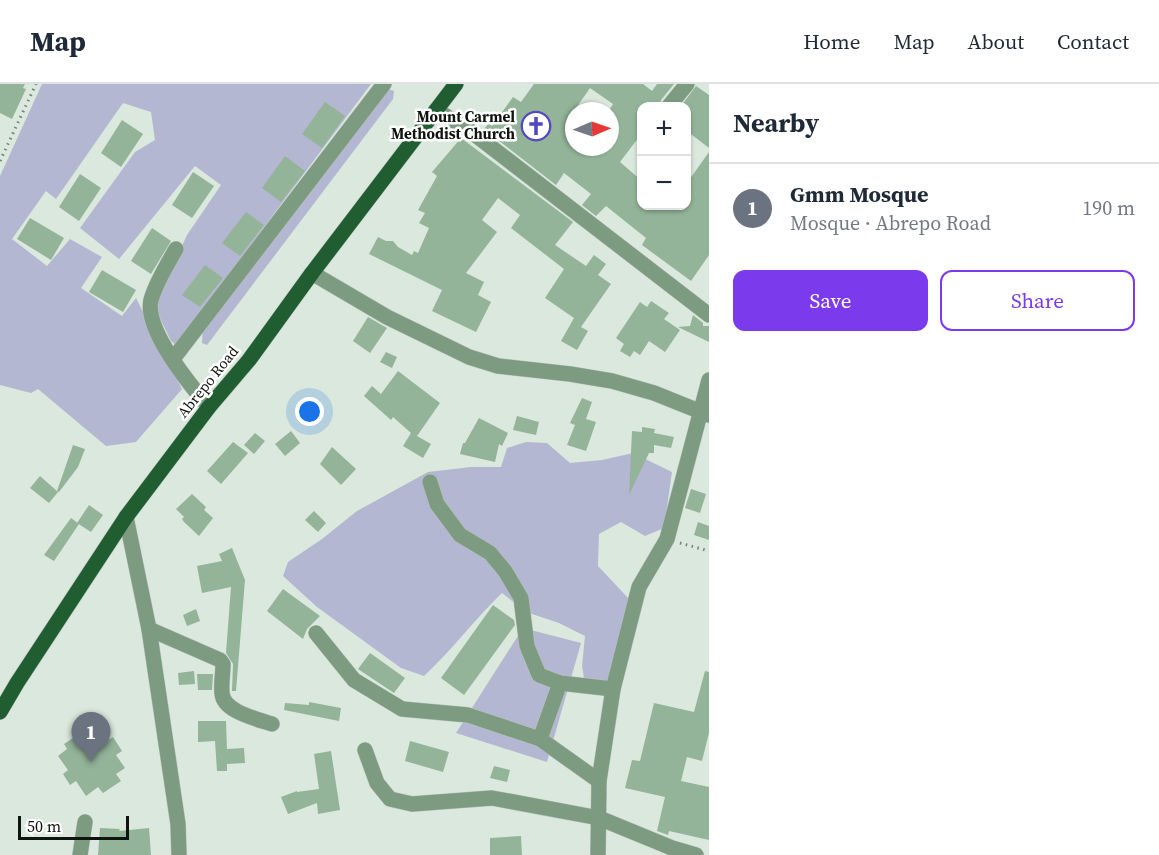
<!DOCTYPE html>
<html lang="en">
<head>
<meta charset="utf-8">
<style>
  body { margin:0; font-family:"Source Serif 4",serif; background:#f6f6f7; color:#1f2937 }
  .controls { position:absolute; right:18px; top:18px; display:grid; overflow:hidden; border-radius:12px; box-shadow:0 2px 4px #0004 }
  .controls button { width:54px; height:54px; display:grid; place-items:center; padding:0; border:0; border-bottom:2px solid #e0e1e3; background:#fff; color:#1f2937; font:30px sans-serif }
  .compass { position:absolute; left:565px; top:18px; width:54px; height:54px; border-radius:50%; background:#fff; box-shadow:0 2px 4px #0004; rotate:88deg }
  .scale { position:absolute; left:18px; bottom:15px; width:111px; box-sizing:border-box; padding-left:6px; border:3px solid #101410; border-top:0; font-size:16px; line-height:21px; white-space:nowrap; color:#101410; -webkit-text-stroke:4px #fff; paint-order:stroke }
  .you { position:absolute; left:310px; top:328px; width:21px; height:21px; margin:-15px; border:4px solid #fff; border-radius:50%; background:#1a73e8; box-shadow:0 0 0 9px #1a73e833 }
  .badge { display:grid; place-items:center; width:39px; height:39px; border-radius:50%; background:#7c3aed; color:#fff; font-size:20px; font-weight:700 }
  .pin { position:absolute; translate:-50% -50px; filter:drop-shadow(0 2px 3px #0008) }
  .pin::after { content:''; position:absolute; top:32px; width:21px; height:18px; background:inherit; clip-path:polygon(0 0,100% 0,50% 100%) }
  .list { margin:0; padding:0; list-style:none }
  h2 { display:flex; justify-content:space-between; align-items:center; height:78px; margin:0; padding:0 24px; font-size:26px }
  h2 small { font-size:20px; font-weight:400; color:#747a83 }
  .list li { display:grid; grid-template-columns:39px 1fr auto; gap:18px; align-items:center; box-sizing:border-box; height:90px; padding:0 24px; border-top:2px solid #e0e1e3 }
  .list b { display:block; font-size:22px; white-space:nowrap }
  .list p { margin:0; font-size:20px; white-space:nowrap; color:#747a83 }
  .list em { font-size:20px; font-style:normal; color:#747a83 }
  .actions { display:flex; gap:12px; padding:18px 24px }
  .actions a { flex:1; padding:14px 0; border:2px solid #7c3aed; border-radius:12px; text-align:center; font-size:21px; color:#7c3aed }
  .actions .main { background:#7c3aed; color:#fff }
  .map { position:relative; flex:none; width:709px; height:771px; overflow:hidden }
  header { display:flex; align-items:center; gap:36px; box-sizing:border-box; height:84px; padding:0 30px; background:#fff; border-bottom:2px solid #e0e1e3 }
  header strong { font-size:28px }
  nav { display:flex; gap:33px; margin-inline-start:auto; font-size:21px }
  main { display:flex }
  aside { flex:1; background:#fff }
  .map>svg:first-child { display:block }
</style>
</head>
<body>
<header>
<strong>Map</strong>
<nav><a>Home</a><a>Map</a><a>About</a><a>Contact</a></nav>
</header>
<main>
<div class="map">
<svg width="709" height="771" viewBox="0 0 709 771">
  <rect width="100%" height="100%" fill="#dbe8dd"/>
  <!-- green -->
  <g fill="#b4b7d1">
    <polygon points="42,0 371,0 176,261 171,257 154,222 187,151 221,101 195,82 119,175 80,144 135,68 155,56 151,28 123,19 56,115 46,107 12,155 47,182 70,155 102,173 81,204 122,232 136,214 182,305 136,358 106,362 38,305 31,309 0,301 0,92"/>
    <polygon points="388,5 394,7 393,15 207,261 202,259 203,243"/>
    <path d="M 526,358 L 547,359 L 570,379 L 602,376 L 633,369 L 672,388 L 664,444 L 645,452 L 621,438 L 599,450 L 598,482 L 629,515 L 608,598 L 585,600 L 582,582 L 585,552 L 559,539 L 526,528 L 502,509 C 475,535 452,566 424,592 L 401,584 L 317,523 L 283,492 L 288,478 L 322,455 L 357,427 L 428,388 L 471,383 L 501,383 L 507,364 Z"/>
    <polygon points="523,544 581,559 547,678 456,649"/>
  </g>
  <!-- building -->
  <g fill="#93b498" fill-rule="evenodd">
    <polygon points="0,0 25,0 23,4 26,5 12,35 0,29"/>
    <path d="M 534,0 L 643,0 L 652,7 L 657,0 L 674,0 L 661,16 L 660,22 L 642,22 L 642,49 L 620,78 L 642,97 L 642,122 L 687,122 L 687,99 L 709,68 L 709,171 L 691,197 L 642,161 L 646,154 L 606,122 L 596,132 L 582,121 L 591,110 L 564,89 L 556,101 L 484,45 L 489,39 L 492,42 L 513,13 L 521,18 ZM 590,4 L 613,20 L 610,25 L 610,63 L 574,63 L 574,52 L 567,47 L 570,43 L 565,40 Z"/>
    <polygon points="696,2 709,11 709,64 687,47 687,22 681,22"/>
    <polygon points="325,18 345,32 322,64 302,50"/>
    <polygon points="122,36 143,50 121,83 101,69"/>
    <polygon points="461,54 573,138 555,161 586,182 594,171 606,180 598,191 611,200 581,243 588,247 577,266 561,257 574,234 545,214 564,185 511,144 520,131 498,114 482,136 497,148 466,189 484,198 478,211 491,218 476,248 432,227 442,206 369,170 378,153 386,157 393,157 398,163 412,171 414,167 418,169 429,144 419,139 425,129 418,126 437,92 432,88"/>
    <polygon points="285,72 305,87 281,118 262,104"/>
    <polygon points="193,88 214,102 192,134 172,121"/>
    <polygon points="80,90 101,104 79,137 59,123"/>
    <polygon points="246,128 264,141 240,172 222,159"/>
    <polygon points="30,134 64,154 51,176 17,155"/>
    <polygon points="152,144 171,157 151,190 131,177"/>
    <polygon points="205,181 223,194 200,223 182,211"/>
    <polygon points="102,186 136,206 123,228 89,208"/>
    <polygon points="651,217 669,229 664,235 680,246 665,268 649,257 640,271 634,267 630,273 620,267 624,260 616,254 640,218 647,223"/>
    <polygon points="693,231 703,239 703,242 709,242 709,258 678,243 690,242"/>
    <polygon points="368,233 387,244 370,269 353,257"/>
    <polygon points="386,268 397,273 392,284 380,278"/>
    <polygon points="398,287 440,319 417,352 431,360 423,374 403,362 411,349 393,333 391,336 364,312 372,302 381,310"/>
    <polygon points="582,314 592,318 586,335 596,338 586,367 567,361 575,341 570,339"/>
    <polygon points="517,332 539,338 536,351 513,346"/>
    <polygon points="479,334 508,349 502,362 499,360 495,378 460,370 463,359 465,359"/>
    <polygon points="642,343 655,345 654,349 674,353 671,364 654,361 654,369 649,369 629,411 632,347 642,348"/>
    <polygon points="291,347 300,359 285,372 275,360"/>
    <polygon points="255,349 265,357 254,370 244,361"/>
    <polygon points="233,358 248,369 221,400 207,387"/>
    <polygon points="73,361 85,365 78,383 59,408 57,407"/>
    <polygon points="332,363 356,385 341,401 320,380"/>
    <polygon points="40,392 58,408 49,419 30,404"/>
    <polygon points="691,405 706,410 700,429 685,424"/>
    <polygon points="192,410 206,423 204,426 213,434 199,452 184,438 182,435 184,433 176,425"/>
    <polygon points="89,421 103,431 91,448 77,439"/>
    <polygon points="314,427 326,439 318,448 305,436"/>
    <polygon points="71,434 79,440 54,477 44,471"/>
    <polygon points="698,438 709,442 709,456 694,451"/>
    <polygon points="232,464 245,496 236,607 232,607 233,580 226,569 231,503 202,509 197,482 222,477 219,470"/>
    <polygon points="283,505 320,532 307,545 303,555 267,527"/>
    <polygon points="493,521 514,536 515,541 464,611 441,594"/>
    <polygon points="196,525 200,537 187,542 183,531"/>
    <polygon points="370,569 405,594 394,609 358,585"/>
    <polygon points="194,587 195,600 179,601 178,589"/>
    <polygon points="705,587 709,588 709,649 702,677 687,673 681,697 709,703 709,756 669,747 668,751 657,747 665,713 625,704 632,676 640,677 654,619 694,628"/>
    <polygon points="197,590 213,590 212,606 198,606"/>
    <polygon points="309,618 341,624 339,637 284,626 285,619 309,621"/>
    <polygon points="198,637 226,637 227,665 244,664 245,679 227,680 227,687 217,687 215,657 198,658"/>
    <polygon points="85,646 89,652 99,646 107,657 113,653 122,667 116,671 125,684 116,690 121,697 103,709 98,703 86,712 76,697 70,701 63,690 68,686 58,672 67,665 64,660"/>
    <polygon points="410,657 449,668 443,688 405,677"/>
    <polygon points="331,667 340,726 318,730 317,719 288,730 281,713 297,707 297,708 319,705 314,670"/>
    <polygon points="494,682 510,686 507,698 490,694"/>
    <polygon points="100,744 120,745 119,747 149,744 151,771 98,771"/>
    <polygon points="521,752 522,771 490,771 490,754"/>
  </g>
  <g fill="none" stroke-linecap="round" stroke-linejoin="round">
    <!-- minor casing -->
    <g stroke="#b6c2b8" stroke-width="16">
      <g id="minor">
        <polyline points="669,22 687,0"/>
        <polyline points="436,26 469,46 709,231"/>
        <path d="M 176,165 C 167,181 156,198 151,216 C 144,245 190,301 209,323"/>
        <polyline points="312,189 387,233 469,273 498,282 570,290 612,297 654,309 709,331"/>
        <polyline points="173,275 384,0"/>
        <polyline points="430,398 437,420 460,451 490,469 505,487 521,514 527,562 539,591 560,599 613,605"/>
        <polyline points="126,433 149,545 178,740 179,771"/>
        <path d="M 149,545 L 220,576 L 223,580 C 223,590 221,599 222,609 C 223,628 258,635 272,640"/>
        <polyline points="316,549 354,596 402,625 468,631 540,655 599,697"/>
        <polyline points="540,655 560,599"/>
        <polyline points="365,666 377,699 390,715 412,720 492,714 599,734 672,764 696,771"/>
        <polyline points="80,771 85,738"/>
        <polyline points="598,771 599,697 613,605 639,503 667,455 709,296"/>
      </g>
    </g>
    <!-- major casing -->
    <g stroke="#b6c2b8" stroke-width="16">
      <polyline id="major" points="0,628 17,599 126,433 209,323 249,276 312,189 456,0"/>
    </g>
    <!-- path -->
    <g stroke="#788179" stroke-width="3" stroke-dasharray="1.5 4.5" stroke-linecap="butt">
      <polyline points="0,77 36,0"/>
      <polyline points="680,459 709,467"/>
    </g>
    <!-- minor -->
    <use href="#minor" stroke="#7c9b81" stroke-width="15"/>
    <!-- major -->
    <use href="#major" stroke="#205d30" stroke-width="15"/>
  </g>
  <!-- icons -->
  <defs>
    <g id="church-ring" transform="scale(1.5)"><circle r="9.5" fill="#fff" stroke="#5249c0" stroke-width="1.5"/><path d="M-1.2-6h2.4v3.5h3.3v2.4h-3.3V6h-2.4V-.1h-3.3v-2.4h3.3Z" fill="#5249c0"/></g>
  </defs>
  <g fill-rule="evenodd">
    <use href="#church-ring" x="536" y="42"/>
  </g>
  <g text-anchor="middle" stroke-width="5" stroke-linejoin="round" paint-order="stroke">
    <!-- poi labels -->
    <g font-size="15" font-weight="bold" fill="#101410" stroke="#fff" text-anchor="end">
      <text x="515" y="38">Mount Carmel<tspan x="515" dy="17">Methodist Church</tspan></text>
    </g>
    <!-- street labels -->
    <g font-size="15" fill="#101410" stroke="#fff">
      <text transform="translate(208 298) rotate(-51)" y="5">Abrepo Road</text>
    </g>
  </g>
</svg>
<div class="controls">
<button>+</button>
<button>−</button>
</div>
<svg class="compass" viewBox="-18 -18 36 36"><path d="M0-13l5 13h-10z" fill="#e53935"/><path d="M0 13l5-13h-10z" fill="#747a83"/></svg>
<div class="scale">50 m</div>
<div class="you"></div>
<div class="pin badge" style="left:91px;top:678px;background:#6b7280">1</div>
</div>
<aside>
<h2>Nearby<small></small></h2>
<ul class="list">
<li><span class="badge" style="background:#6b7280">1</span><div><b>Gmm Mosque</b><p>Mosque · Abrepo Road</p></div><em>190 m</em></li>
</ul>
<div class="actions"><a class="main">Save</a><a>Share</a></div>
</aside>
</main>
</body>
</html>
